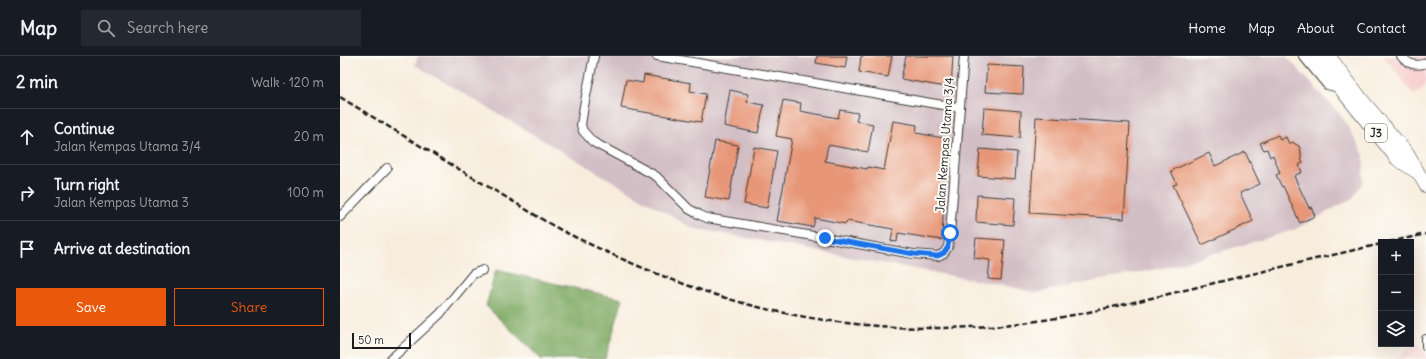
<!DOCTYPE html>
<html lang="en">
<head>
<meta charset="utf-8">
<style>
  body { margin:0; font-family:Delius,sans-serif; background:#242831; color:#f1f3f6 }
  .controls { position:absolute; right:12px; bottom:12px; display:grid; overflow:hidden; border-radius:0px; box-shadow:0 4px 16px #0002 }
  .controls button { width:36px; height:36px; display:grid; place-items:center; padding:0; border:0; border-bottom:1px solid #363941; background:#171b24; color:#f1f3f6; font:20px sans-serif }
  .scale { position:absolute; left:12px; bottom:10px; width:59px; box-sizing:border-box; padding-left:4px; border:2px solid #1c1c1c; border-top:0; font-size:11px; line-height:14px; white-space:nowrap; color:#1c1c1c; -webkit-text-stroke:3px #fdfcf7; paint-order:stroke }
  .stop { position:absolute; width:12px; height:12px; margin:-9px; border:3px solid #1a73e8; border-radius:50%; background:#fff }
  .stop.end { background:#1a73e8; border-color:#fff; box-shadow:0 1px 4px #0008 }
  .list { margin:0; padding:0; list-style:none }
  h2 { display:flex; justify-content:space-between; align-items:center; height:52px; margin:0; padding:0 16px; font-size:17px }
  h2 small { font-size:13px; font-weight:400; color:#9ea1a6 }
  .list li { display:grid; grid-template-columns:26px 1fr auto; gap:12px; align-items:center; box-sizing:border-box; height:56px; padding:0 16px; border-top:1px solid #363941 }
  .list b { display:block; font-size:15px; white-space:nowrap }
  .list p { margin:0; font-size:13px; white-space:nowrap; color:#9ea1a6 }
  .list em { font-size:13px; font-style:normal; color:#9ea1a6 }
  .actions { display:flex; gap:8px; padding:12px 16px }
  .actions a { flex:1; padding:9px 0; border:1px solid #ea580c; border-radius:0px; text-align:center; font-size:14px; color:#ea580c }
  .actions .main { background:#ea580c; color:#fff }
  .icon { flex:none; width:22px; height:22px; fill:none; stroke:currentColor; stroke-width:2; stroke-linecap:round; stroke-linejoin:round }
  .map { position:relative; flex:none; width:1086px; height:303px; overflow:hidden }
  header { display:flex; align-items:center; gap:24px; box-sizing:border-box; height:56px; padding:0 20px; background:#171b24; border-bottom:1px solid #363941 }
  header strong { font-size:19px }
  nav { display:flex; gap:22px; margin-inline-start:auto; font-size:14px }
  .search { width:280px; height:36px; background:#242831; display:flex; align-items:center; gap:10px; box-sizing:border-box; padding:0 14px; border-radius:0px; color:#9ea1a6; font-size:15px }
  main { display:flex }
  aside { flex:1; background:#171b24 }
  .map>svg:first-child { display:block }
</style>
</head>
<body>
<header>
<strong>Map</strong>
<div class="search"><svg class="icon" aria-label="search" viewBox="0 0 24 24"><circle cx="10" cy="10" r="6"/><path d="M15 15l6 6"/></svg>Search here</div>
<nav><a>Home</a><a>Map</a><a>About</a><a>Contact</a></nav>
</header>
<main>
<aside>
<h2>2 min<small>Walk · 120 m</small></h2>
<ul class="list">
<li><svg class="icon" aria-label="ahead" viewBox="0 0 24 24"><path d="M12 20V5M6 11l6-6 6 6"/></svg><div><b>Continue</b><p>Jalan Kempas Utama 3/4</p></div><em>20 m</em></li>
<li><svg class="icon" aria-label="right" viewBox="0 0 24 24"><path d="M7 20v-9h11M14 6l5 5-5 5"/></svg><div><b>Turn right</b><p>Jalan Kempas Utama 3</p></div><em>100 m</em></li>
<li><svg class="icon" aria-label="arrive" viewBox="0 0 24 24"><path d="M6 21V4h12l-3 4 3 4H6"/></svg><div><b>Arrive at destination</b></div></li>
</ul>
<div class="actions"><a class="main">Save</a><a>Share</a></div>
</aside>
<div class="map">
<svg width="1086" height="303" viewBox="0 0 1086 303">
  <rect width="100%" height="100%" fill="#fdfcf7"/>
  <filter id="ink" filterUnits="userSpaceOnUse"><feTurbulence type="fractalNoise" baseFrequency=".025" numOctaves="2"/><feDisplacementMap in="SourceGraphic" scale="8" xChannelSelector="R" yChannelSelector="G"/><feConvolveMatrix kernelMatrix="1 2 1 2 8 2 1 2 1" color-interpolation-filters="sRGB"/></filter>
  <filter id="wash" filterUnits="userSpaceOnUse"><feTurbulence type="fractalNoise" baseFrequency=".012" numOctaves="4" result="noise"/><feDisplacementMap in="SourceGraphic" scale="16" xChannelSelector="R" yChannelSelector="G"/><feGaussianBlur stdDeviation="0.9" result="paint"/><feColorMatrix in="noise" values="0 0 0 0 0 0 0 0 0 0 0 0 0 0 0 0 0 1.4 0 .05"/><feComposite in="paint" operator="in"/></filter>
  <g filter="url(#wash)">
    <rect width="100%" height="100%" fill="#f8eddd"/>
    <!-- built -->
    <g fill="#f7d0cf">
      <polygon points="1044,0 1086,0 1086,29 1074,39"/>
      <polygon points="1075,285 1086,297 1086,303 1056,303"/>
    </g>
    <!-- industrial -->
    <polygon fill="#d2bec5" points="78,0 946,0 1002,61 1024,99 1023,125 1013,142 954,174 827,211 695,237 672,231 352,172 75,9"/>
    <!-- forest -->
    <polygon fill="#7ca861" stroke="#4c623e" points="156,214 283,243 265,303 201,303 146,250"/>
    <g id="blocks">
      <!-- building -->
      <g fill="#e79677">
        <polygon points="477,0 507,0 505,12 476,7"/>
        <polygon points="521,0 552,0 548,21 519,16"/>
        <polygon points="566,0 613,0 611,32 561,23"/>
        <polygon points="647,9 684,11 683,38 645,36"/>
        <polygon points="304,19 351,27 350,35 366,38 361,66 281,52 286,24 303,27"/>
        <polygon points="390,34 408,38 407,46 424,49 418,77 384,70"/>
        <polygon points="443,44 461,47 460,55 498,62 500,54 518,57 516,65 533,68 528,96 488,89 485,105 527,113 528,111 544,114 553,65 577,69 576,77 609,83 603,119 605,119 602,184 558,177 557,186 551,185 553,173 507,165 506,168 475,162 473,171 437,165 452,83 436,80"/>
        <polygon points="644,52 681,55 680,82 642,79"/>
        <polygon points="696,61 790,67 784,163 690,157"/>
        <polygon points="938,79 940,84 946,81 949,88 953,86 955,88 959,90 961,96 961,103 963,107 959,109 962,116 954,120 969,152 971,151 975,160 960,167 943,130 942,131 936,119 940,117 933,99 930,101 927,93 924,94 920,87"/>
        <polygon points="375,85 398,89 389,145 365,141"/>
        <polygon points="414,91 437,95 427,152 404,148"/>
        <polygon points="640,93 677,96 675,123 638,120"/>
        <polygon points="905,96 920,128 900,137 913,165 862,189 833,129 837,128 831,115 869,97 875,110"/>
        <polygon points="637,139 675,142 673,169 636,166"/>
        <polygon points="636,182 665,184 661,224 648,223 650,204 634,202"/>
      </g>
    </g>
  </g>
  <g filter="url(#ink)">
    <use href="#blocks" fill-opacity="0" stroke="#3d3b39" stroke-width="1"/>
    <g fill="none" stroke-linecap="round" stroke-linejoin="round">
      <!-- minor casing -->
      <g stroke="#3d3b39" stroke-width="10">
        <g id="minor">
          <polyline points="254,0 244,50 241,69 243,75 253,86 316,120 349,153 360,159 367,162 485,182 573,198 598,200 604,197 608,191 610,177 624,0"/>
          <polyline points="317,0 620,52"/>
          <polyline points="963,0 987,29 999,32"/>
          <path d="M 1061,0 C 1067,8 1077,11 1086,7"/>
          <polyline points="0,161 47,112"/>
          <polyline points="1086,283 1086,290"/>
          <polyline points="51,303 100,258 133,218 143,214"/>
        </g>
      </g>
      <!-- primary casing -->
      <g stroke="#3d3b39" stroke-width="14">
        <g id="primary">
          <polyline points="974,0 1057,103 1075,115"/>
          <polyline points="989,0 1023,45 1067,97 1086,130"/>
        </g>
      </g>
      <!-- minor -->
      <use href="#minor" stroke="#fff" stroke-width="8"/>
      <!-- primary -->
      <use href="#primary" stroke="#fff" stroke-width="13"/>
      <!-- rail -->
      <g stroke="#1c1c1c" stroke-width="2.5" stroke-dasharray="6 3" stroke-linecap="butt">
        <path d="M 0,41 C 52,73 104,104 157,136 C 182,150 207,168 233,180 C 288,207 345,231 403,247 C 490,271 583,277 673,268 C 730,262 786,248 841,235 C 908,219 974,203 1041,188"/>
        <polyline points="1049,186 1086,178"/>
      </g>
    </g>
  </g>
  <g fill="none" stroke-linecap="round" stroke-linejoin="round" filter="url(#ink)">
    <!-- route -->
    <polyline stroke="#1a73e8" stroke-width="5" points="485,182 574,198 598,200 604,197 608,191 610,177"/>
  </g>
  <g text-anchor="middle" stroke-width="4" stroke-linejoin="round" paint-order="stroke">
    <!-- shield labels -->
    <rect fill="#fdfcf7" stroke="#605f5e" stroke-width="1" x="1025" y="68" width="22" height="18" rx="3"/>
    <g font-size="11" font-weight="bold" fill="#1c1c1c">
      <text x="1036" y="81">J3</text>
    </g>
    <!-- street labels -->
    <g font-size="12" fill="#1c1c1c" stroke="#fdfcf7">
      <text transform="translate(605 89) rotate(-86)" y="4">Jalan Kempas Utama 3/4</text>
    </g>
  </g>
</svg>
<div class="controls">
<button>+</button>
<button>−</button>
<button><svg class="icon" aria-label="layers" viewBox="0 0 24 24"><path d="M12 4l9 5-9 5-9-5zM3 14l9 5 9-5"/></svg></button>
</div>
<div class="scale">50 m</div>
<div class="stop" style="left:610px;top:177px"></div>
<div class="stop end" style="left:485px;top:182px"></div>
</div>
</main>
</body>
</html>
